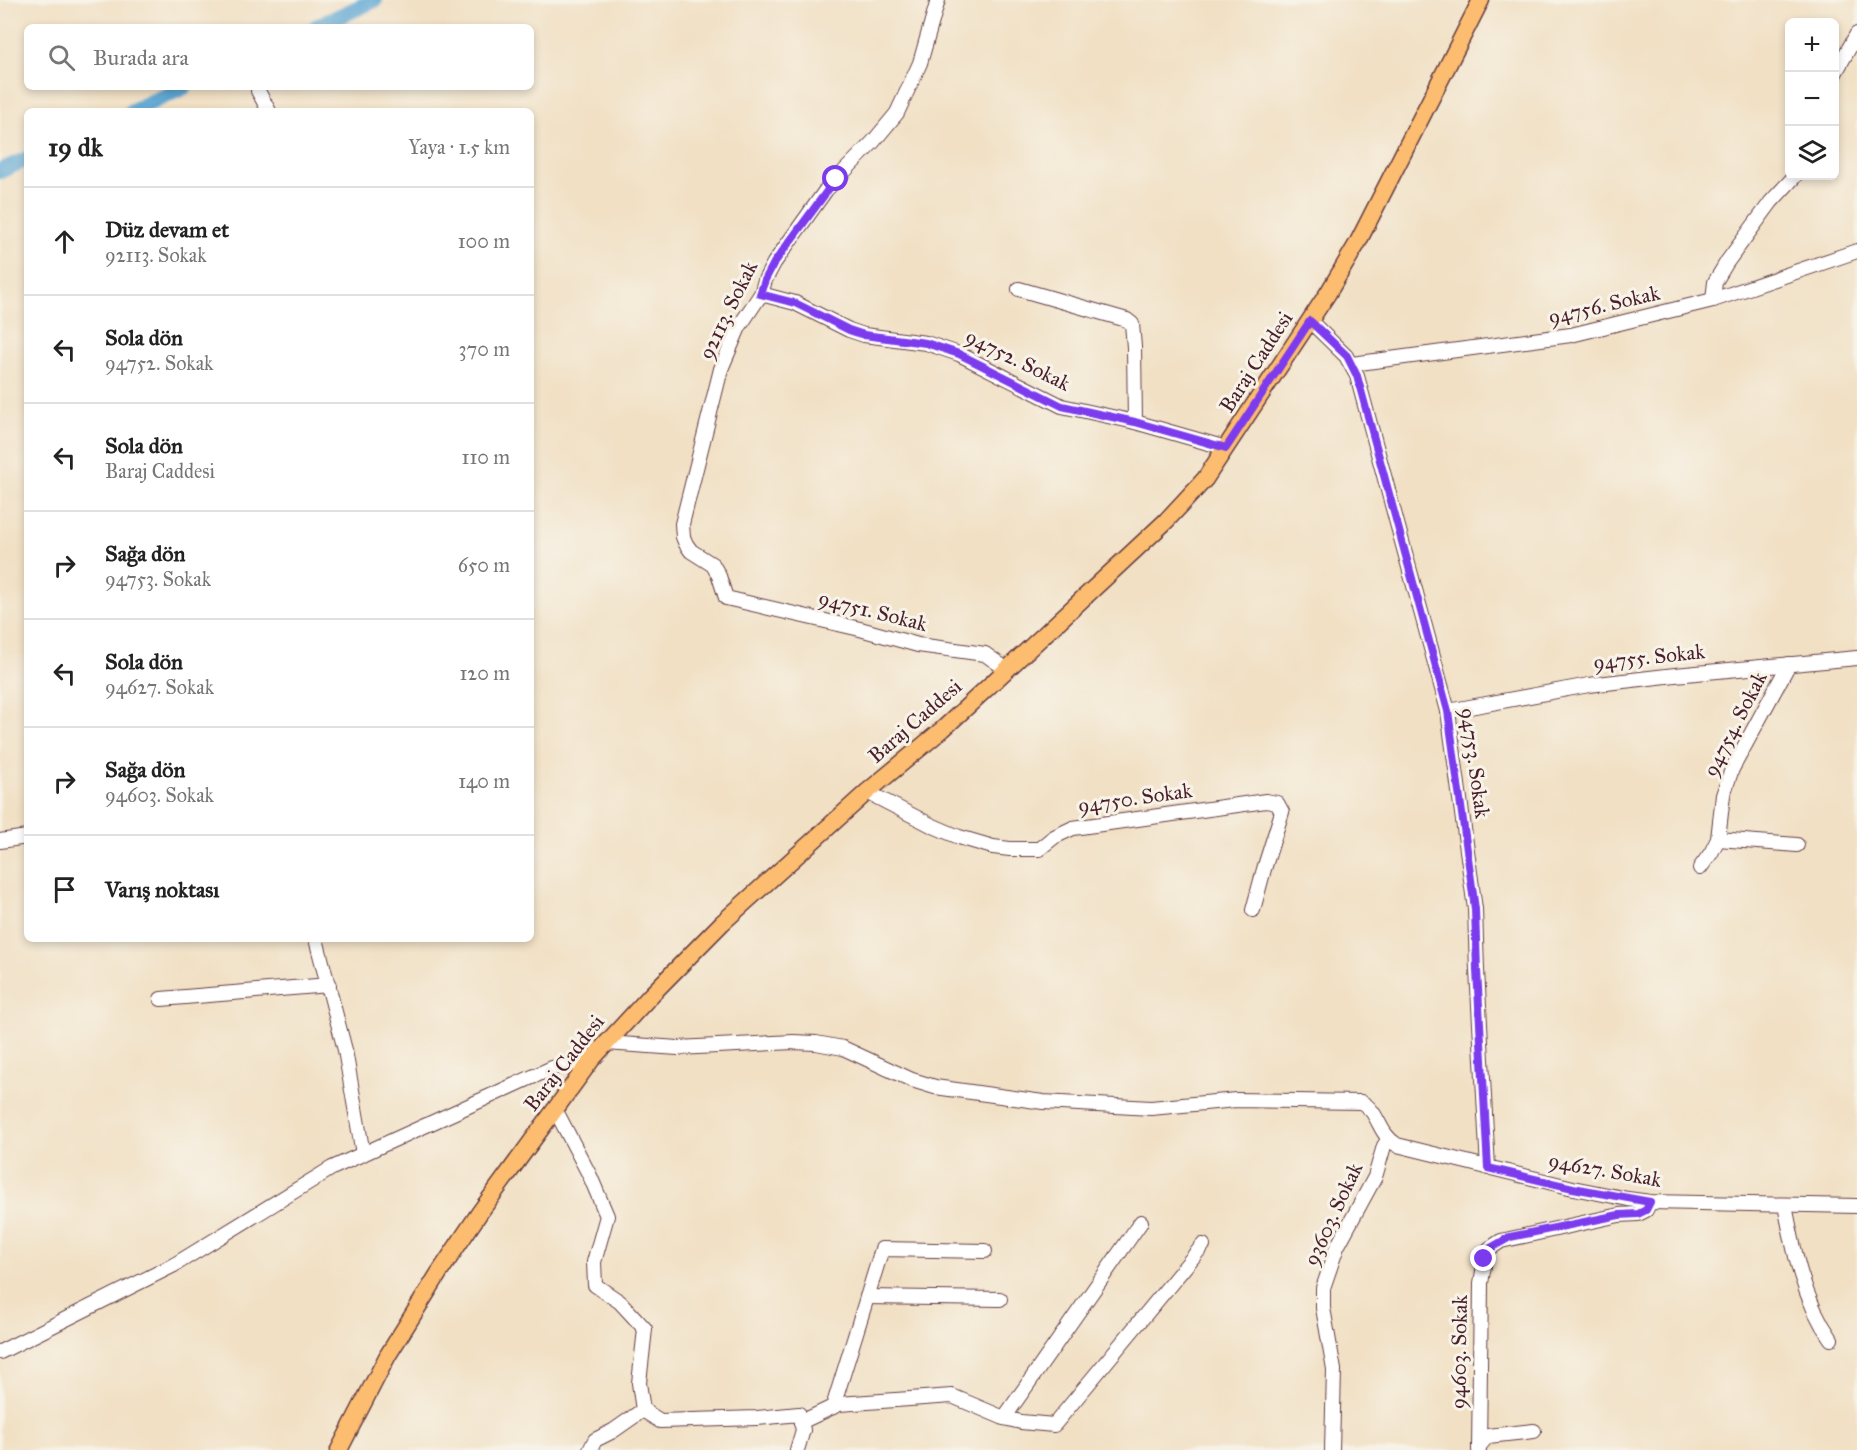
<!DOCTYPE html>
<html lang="tr">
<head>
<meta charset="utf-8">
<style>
  body { margin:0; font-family:"IM FELL Great Primer",serif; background:#f6f6f6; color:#222 }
  .controls { position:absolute; right:18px; top:18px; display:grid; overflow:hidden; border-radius:9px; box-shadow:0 3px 9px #0003 }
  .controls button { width:54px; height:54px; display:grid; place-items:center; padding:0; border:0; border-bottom:2px solid #e0e0e0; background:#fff; color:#222; font:30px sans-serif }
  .stop { position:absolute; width:18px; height:18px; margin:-14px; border:4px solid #7c3aed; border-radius:50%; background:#fff }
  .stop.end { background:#7c3aed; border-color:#fff; box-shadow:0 2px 6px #0008 }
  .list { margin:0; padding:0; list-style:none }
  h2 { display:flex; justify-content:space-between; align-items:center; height:78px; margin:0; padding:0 24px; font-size:26px }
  h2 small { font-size:20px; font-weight:400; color:#767676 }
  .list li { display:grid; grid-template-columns:39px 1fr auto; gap:18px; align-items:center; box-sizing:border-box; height:108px; padding:0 24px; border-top:2px solid #e0e0e0 }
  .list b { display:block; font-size:22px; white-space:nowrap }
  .list p { margin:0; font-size:20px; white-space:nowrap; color:#767676 }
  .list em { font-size:20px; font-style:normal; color:#767676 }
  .icon { flex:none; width:33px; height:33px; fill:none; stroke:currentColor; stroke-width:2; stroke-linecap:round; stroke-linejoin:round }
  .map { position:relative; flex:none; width:1857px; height:1450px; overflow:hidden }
  .search { position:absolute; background:#fff; box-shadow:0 3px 9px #0003; left:24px; top:24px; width:510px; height:66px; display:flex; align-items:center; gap:15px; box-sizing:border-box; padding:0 21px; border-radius:9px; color:#767676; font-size:22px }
  .panel { position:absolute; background:#fff; box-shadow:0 3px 9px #0003; left:24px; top:108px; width:510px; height:834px; border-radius:9px }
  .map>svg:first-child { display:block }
</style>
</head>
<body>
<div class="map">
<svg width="1857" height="1450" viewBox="0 0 1857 1450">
  <rect width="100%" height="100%" fill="#f7f3e8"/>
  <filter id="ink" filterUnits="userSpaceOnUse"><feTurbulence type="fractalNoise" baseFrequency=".0167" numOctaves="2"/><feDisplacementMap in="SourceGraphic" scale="12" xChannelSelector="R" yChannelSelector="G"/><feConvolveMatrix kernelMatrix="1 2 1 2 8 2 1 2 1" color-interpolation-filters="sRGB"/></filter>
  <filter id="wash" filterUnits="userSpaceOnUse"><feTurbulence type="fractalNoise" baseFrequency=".008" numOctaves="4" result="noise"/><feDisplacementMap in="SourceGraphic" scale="24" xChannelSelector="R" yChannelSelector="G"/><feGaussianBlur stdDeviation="1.35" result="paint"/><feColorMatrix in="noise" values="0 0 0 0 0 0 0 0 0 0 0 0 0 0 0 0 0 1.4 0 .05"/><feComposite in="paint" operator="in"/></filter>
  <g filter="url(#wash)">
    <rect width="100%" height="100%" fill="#f1e0c4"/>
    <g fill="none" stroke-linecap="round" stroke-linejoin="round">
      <!-- river -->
      <g stroke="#5ba6d3" stroke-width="16">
        <polyline points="316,27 375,0"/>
        <polyline points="132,111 184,87"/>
        <polyline points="0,171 27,159"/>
      </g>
    </g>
  </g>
  <g filter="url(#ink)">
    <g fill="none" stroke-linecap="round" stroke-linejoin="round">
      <!-- minor casing -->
      <g stroke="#633c42" stroke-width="16">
        <g id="minor">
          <polyline points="938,0 920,63 897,113 873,142 826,190 774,263 765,280 761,294 739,327 721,369 682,524 683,537 686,544 691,551 713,565 719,576 726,598 860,629 918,645 985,654 1006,669"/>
          <polyline points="1834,75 1857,34"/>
          <polyline points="258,91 269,111"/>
          <polyline points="1019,289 1127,320 1132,324 1134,347 1135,422"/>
          <polyline points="761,294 795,303 849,330 864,335 926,343 959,354 1062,406 1135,422 1226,448"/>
          <polyline points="1713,300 1715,282 1727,262 1771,202 1795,176"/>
          <polyline points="1310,321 1346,356 1357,376 1448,711 1475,909 1477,970 1488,1168"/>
          <polyline points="1352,364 1571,335 1713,300 1857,251"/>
          <polyline points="1448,711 1589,685 1675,675 1857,658"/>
          <polyline points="867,792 931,825 959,837 993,847 1010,849 1039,849 1054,837 1073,828 1266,801 1277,803 1282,812 1264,869 1253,910"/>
          <polyline points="1718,839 1797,845"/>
          <polyline points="0,841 27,837"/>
          <polyline points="1700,868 1711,853 1718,839 1723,795 1732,769 1789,664"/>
          <polyline points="316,939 345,1050 363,1154"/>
          <polyline points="161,999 329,985"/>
          <path d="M 606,1043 L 678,1048 L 793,1042 L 816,1043 L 843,1048 L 912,1080 L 935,1087 L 1043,1102 L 1151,1108 L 1236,1100 L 1361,1102 C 1380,1112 1377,1133 1397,1145 L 1573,1188 L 1628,1199 L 1650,1202 L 1857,1206"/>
          <polyline points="555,1109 590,1176 607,1216 594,1262 595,1285 620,1302 645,1329 639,1383 643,1410 660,1421 757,1418 799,1414 803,1430 797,1450"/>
          <path d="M 1785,1205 C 1794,1252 1803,1299 1831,1339"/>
          <polyline points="867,1297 1000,1299"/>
          <polyline points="0,1352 174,1265 332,1168 552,1068 592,1059"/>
          <polyline points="833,1407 882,1249 985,1251"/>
          <polyline points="1004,1418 1021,1422 1054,1425 1203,1245"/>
          <polyline points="801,1422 839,1404 952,1396 1004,1418 1141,1222"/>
          <polyline points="1479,1446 1488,1436 1534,1431"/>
          <polyline points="590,1450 595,1440 613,1431 643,1410"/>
          <polyline points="1332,1450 1334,1370 1323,1308 1323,1288 1337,1247 1375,1177 1384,1146 1388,1140"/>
          <polyline points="1479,1450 1481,1283 1486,1254 1489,1249 1501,1241 1619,1215 1638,1214 1646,1210 1650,1202"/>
        </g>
      </g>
      <!-- major casing -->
      <g stroke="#633c42" stroke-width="19">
        <polyline id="major" points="339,1450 388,1355 439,1273 480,1212 592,1059 652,994 722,923 867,792 943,729 1166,521 1205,479 1328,293 1357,244 1481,0"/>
      </g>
      <!-- minor -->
      <use href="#minor" stroke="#fff" stroke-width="14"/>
      <!-- major -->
      <use href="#major" stroke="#fcbd6f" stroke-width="16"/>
    </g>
  </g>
  <g fill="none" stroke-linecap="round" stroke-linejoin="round" filter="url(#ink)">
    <!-- route -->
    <polyline stroke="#7c3aed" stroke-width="8" points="836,179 774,263 765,280 760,294 795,303 849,330 864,335 926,343 959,354 1062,406 1135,422 1226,448 1310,321 1347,356 1357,376 1448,711 1475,909 1477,970 1488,1168 1573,1188 1650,1202 1646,1210 1638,1214 1619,1215 1510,1237 1489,1249 1484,1259"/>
  </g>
  <g text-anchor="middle" stroke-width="6" stroke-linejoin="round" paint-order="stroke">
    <!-- street labels -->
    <g font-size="21" fill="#4a1f2b" stroke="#f7f3e8">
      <text transform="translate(1604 305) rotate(-13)" y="7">94756. Sokak</text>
      <text transform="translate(728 310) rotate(-64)" y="7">92113. Sokak</text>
      <text transform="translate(1018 360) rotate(26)" y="7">94752. Sokak</text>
      <text transform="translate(1256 362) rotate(-57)" y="7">Baraj Caddesi</text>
      <text transform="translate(873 611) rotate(14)" y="7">94751. Sokak</text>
      <text transform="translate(1649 657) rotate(-6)" y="7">94755. Sokak</text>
      <text transform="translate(915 721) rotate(-41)" y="7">Baraj Caddesi</text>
      <text transform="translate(1735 724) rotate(-63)" y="7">94754. Sokak</text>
      <text transform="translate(1475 763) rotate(82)" y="7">94753. Sokak</text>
      <text transform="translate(1135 798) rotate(-8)" y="7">94750. Sokak</text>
      <text transform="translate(564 1063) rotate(-52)" y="7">Baraj Caddesi</text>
      <text transform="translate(1605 1170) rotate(10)" y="7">94627. Sokak</text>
      <text transform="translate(1333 1214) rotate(-65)" y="7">93603. Sokak</text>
      <text transform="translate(1459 1352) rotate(-89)" y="7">94603. Sokak</text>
    </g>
  </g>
</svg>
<div class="controls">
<button>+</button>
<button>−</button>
<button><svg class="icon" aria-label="layers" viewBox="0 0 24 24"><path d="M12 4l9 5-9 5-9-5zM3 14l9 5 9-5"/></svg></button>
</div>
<div class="stop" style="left:836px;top:179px"></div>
<div class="stop end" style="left:1484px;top:1259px"></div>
<div class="search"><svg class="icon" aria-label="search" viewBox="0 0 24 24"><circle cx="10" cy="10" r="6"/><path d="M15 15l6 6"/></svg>Burada ara</div>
<section class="panel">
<h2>19 dk<small>Yaya · 1.5 km</small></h2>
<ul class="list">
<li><svg class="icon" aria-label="ahead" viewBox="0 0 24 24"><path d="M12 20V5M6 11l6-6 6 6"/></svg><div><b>Düz devam et</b><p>92113. Sokak</p></div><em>100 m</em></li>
<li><svg class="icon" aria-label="left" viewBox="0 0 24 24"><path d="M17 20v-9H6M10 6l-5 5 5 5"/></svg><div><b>Sola dön</b><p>94752. Sokak</p></div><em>370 m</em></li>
<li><svg class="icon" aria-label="left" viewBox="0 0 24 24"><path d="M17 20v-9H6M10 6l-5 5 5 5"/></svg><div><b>Sola dön</b><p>Baraj Caddesi</p></div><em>110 m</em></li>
<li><svg class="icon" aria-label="right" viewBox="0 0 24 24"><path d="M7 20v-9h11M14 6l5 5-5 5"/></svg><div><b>Sağa dön</b><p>94753. Sokak</p></div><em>650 m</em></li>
<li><svg class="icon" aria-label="left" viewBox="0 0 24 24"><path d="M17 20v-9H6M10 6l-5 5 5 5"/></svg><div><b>Sola dön</b><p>94627. Sokak</p></div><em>120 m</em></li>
<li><svg class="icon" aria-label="right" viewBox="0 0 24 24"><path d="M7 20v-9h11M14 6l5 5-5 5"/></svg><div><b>Sağa dön</b><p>94603. Sokak</p></div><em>140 m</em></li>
<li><svg class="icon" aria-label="arrive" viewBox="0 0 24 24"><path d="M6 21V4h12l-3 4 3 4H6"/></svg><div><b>Varış noktası</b></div></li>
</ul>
</section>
</div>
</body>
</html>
